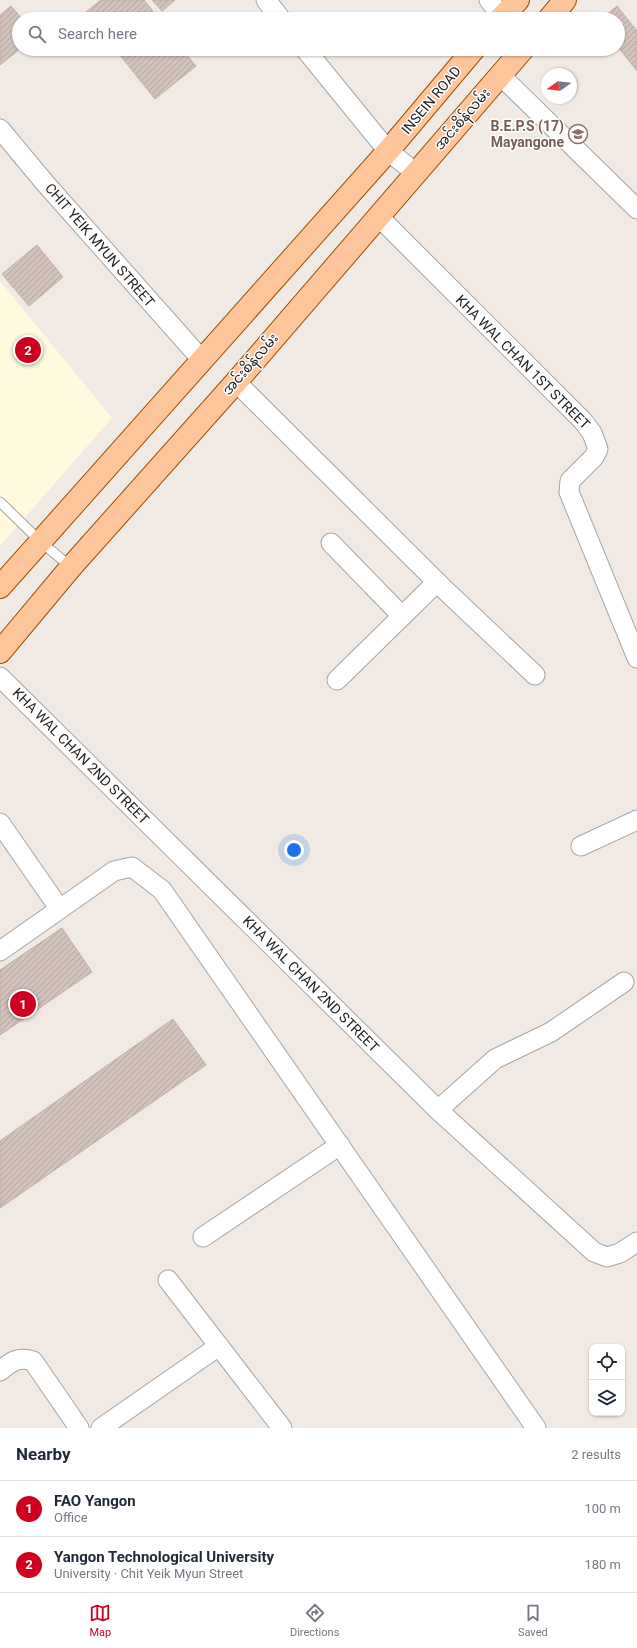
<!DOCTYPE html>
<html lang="en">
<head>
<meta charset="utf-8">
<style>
  body { margin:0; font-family:Roboto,"Noto Sans Myanmar",sans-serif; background:#f6f6f7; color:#1f2937 }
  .controls { position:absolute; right:12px; bottom:12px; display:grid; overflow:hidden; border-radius:8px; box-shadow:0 1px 3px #0004 }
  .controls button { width:36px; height:36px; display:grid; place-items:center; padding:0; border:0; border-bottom:1px solid #e0e1e3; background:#fff; color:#1f2937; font:20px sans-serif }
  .compass { position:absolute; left:541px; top:68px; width:36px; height:36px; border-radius:50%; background:#fff; box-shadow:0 1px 3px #0004; rotate:255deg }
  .you { position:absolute; left:294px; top:850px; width:14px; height:14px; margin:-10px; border:3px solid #fff; border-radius:50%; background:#1a73e8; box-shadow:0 0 0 6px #1a73e833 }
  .badge { display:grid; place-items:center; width:26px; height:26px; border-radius:50%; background:#cd001e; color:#fff; font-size:13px; font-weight:700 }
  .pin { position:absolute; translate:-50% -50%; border:2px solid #fff; box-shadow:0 1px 4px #0006 }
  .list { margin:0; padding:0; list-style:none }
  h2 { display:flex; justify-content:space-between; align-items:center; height:52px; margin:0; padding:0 16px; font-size:17px }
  h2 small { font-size:13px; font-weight:400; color:#747a83 }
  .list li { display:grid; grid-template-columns:26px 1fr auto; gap:12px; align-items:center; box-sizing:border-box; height:56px; padding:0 16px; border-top:1px solid #e0e1e3 }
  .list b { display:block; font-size:15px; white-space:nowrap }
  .list p { margin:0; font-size:13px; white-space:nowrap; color:#747a83 }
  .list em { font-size:13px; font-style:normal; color:#747a83 }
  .icon { flex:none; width:22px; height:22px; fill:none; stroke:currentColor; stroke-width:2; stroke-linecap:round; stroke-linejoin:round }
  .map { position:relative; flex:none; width:637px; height:1428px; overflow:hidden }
  .search { position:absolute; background:#fff; box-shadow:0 1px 3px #0004; left:12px; right:12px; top:12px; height:44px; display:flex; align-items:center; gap:10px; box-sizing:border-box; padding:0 14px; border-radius:22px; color:#747a83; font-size:15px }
  .sheet { height:164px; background:#fff }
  nav { display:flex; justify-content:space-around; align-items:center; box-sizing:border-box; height:56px; border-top:1px solid #e0e1e3; background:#fff; font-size:11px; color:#747a83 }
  nav a { display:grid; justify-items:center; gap:2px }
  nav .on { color:#cd001e }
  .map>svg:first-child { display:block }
</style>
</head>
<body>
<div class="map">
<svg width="637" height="1428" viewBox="0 0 637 1428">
  <defs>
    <pattern id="building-hatch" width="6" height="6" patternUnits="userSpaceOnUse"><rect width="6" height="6" fill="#d1c2bc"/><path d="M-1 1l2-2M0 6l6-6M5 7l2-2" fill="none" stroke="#b3a6a1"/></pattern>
  </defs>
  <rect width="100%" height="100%" fill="#f1eae4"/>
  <!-- education -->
  <polygon fill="#fffade" points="0,281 112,418 0,546"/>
  <!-- building -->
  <g fill="url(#building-hatch)" stroke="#c4aea4">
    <polygon points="101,0 144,0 159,19 92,19 86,12"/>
    <polygon points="152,0 175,0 162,11"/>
    <polygon points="11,6 22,19 19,19 19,49 20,49 0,65 0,15"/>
    <polygon points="617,6 637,31 637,71 618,47 618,19 601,19"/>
    <polygon points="115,49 182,49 196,66 155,99"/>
    <polygon points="37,245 63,277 29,306 2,274"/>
    <polygon points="62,928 92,972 0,1035 0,970"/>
    <polygon points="173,1019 206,1065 0,1208 0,1141"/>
  </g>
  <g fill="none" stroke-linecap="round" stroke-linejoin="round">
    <!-- lane casing -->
    <g stroke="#a6a6a6" stroke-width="11">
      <polyline id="lane" points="0,502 41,542 71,567"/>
    </g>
    <!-- street casing -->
    <g stroke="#a6a6a6" stroke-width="21">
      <g id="street">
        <polyline points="266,0 281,19"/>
        <polyline points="489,0 502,16"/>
        <polyline points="305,49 388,151 416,173"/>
        <polyline points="500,75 637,209"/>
        <polyline points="0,129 45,183 202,360"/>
        <polyline points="378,216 583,421 592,433 598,449 594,457 570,481 569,492 637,658"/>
        <polyline points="236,382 445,590 535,675"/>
        <polyline points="331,543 402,616"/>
        <polyline points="0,677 438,1110 594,1252 607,1257 620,1253 637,1242"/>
        <polyline points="337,680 437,582"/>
        <polyline points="0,823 59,908"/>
        <polyline points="581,846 637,820"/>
        <polyline points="0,951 114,871 132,867 162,890 536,1428"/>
        <polyline points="438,1110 495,1059 551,1032 624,982"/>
        <polyline points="203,1237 340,1145"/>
        <polyline points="168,1280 282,1428"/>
        <path d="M 0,1371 C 11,1362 18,1356 33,1361 L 79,1428"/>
        <polyline points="101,1428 219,1346"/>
      </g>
    </g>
    <!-- primary casing -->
    <g stroke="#995000" stroke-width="24">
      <g id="primary">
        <polyline points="500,19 518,0"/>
        <polyline points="549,19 565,0"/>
        <polyline points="0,587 388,151 474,49"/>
        <polyline points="0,652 71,567 236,382 523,49"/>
      </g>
    </g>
    <!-- lane -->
    <use href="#lane" stroke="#fff" stroke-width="9"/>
    <!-- street -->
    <use href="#street" stroke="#fff" stroke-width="19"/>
    <!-- primary -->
    <use href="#primary" stroke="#ffc59a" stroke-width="22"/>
  </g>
  <!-- icons -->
  <defs>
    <g id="school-ring" transform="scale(1)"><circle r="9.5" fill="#fff" stroke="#8d6e63" stroke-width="1.5"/><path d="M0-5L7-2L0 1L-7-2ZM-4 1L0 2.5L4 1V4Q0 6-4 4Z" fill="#8d6e63"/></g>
  </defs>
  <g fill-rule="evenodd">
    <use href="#school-ring" x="578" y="134"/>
  </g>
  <g text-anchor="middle" stroke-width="3" stroke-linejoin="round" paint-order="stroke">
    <!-- street labels -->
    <g font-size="14" fill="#1f1f1f" stroke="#fff">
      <text transform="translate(431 100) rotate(-50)" y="5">INSEIN ROAD</text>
      <text transform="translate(462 119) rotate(-49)" y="5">အင်းစိန်လမ်း</text>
      <text transform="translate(100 245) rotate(49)" y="5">CHIT YEIK MYUN STREET</text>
      <text transform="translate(523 362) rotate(45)" y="5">KHA WAL CHAN 1ST STREET</text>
      <text transform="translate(250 364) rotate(-49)" y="5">အင်းစိန်လမ်း</text>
      <text transform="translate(81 756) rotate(45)" y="5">KHA WAL CHAN 2ND STREET</text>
      <text transform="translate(311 984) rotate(45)" y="5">KHA WAL CHAN 2ND STREET</text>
    </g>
    <!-- education labels -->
    <g font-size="14" font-weight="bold" fill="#785e54" stroke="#fff" text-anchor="end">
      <text x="564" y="131">B.E.P.S (17)<tspan x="564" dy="16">Mayangone</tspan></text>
    </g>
  </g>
</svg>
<div class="controls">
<button><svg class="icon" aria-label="locate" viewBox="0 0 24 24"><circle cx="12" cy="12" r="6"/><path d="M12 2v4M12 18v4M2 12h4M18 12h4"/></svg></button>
<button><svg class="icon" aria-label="layers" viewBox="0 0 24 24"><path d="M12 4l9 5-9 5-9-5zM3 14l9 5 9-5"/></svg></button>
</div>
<svg class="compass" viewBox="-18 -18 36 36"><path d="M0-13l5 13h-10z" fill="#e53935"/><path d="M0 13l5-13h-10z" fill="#747a83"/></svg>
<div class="you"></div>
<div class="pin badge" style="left:23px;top:1004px">1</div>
<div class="pin badge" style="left:28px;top:350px">2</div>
<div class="search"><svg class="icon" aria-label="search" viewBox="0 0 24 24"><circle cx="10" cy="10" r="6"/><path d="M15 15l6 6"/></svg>Search here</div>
</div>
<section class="sheet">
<h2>Nearby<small>2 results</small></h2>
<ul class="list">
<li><span class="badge">1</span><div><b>FAO Yangon</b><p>Office</p></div><em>100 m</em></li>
<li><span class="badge">2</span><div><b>Yangon Technological University</b><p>University · Chit Yeik Myun Street</p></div><em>180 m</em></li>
</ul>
</section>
<nav>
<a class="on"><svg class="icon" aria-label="map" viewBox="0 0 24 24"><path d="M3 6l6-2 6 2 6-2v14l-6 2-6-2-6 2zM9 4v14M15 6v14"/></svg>Map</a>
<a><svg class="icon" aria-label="directions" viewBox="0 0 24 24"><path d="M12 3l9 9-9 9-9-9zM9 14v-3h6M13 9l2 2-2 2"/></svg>Directions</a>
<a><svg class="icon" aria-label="saved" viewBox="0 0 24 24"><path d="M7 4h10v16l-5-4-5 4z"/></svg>Saved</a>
</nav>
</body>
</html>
